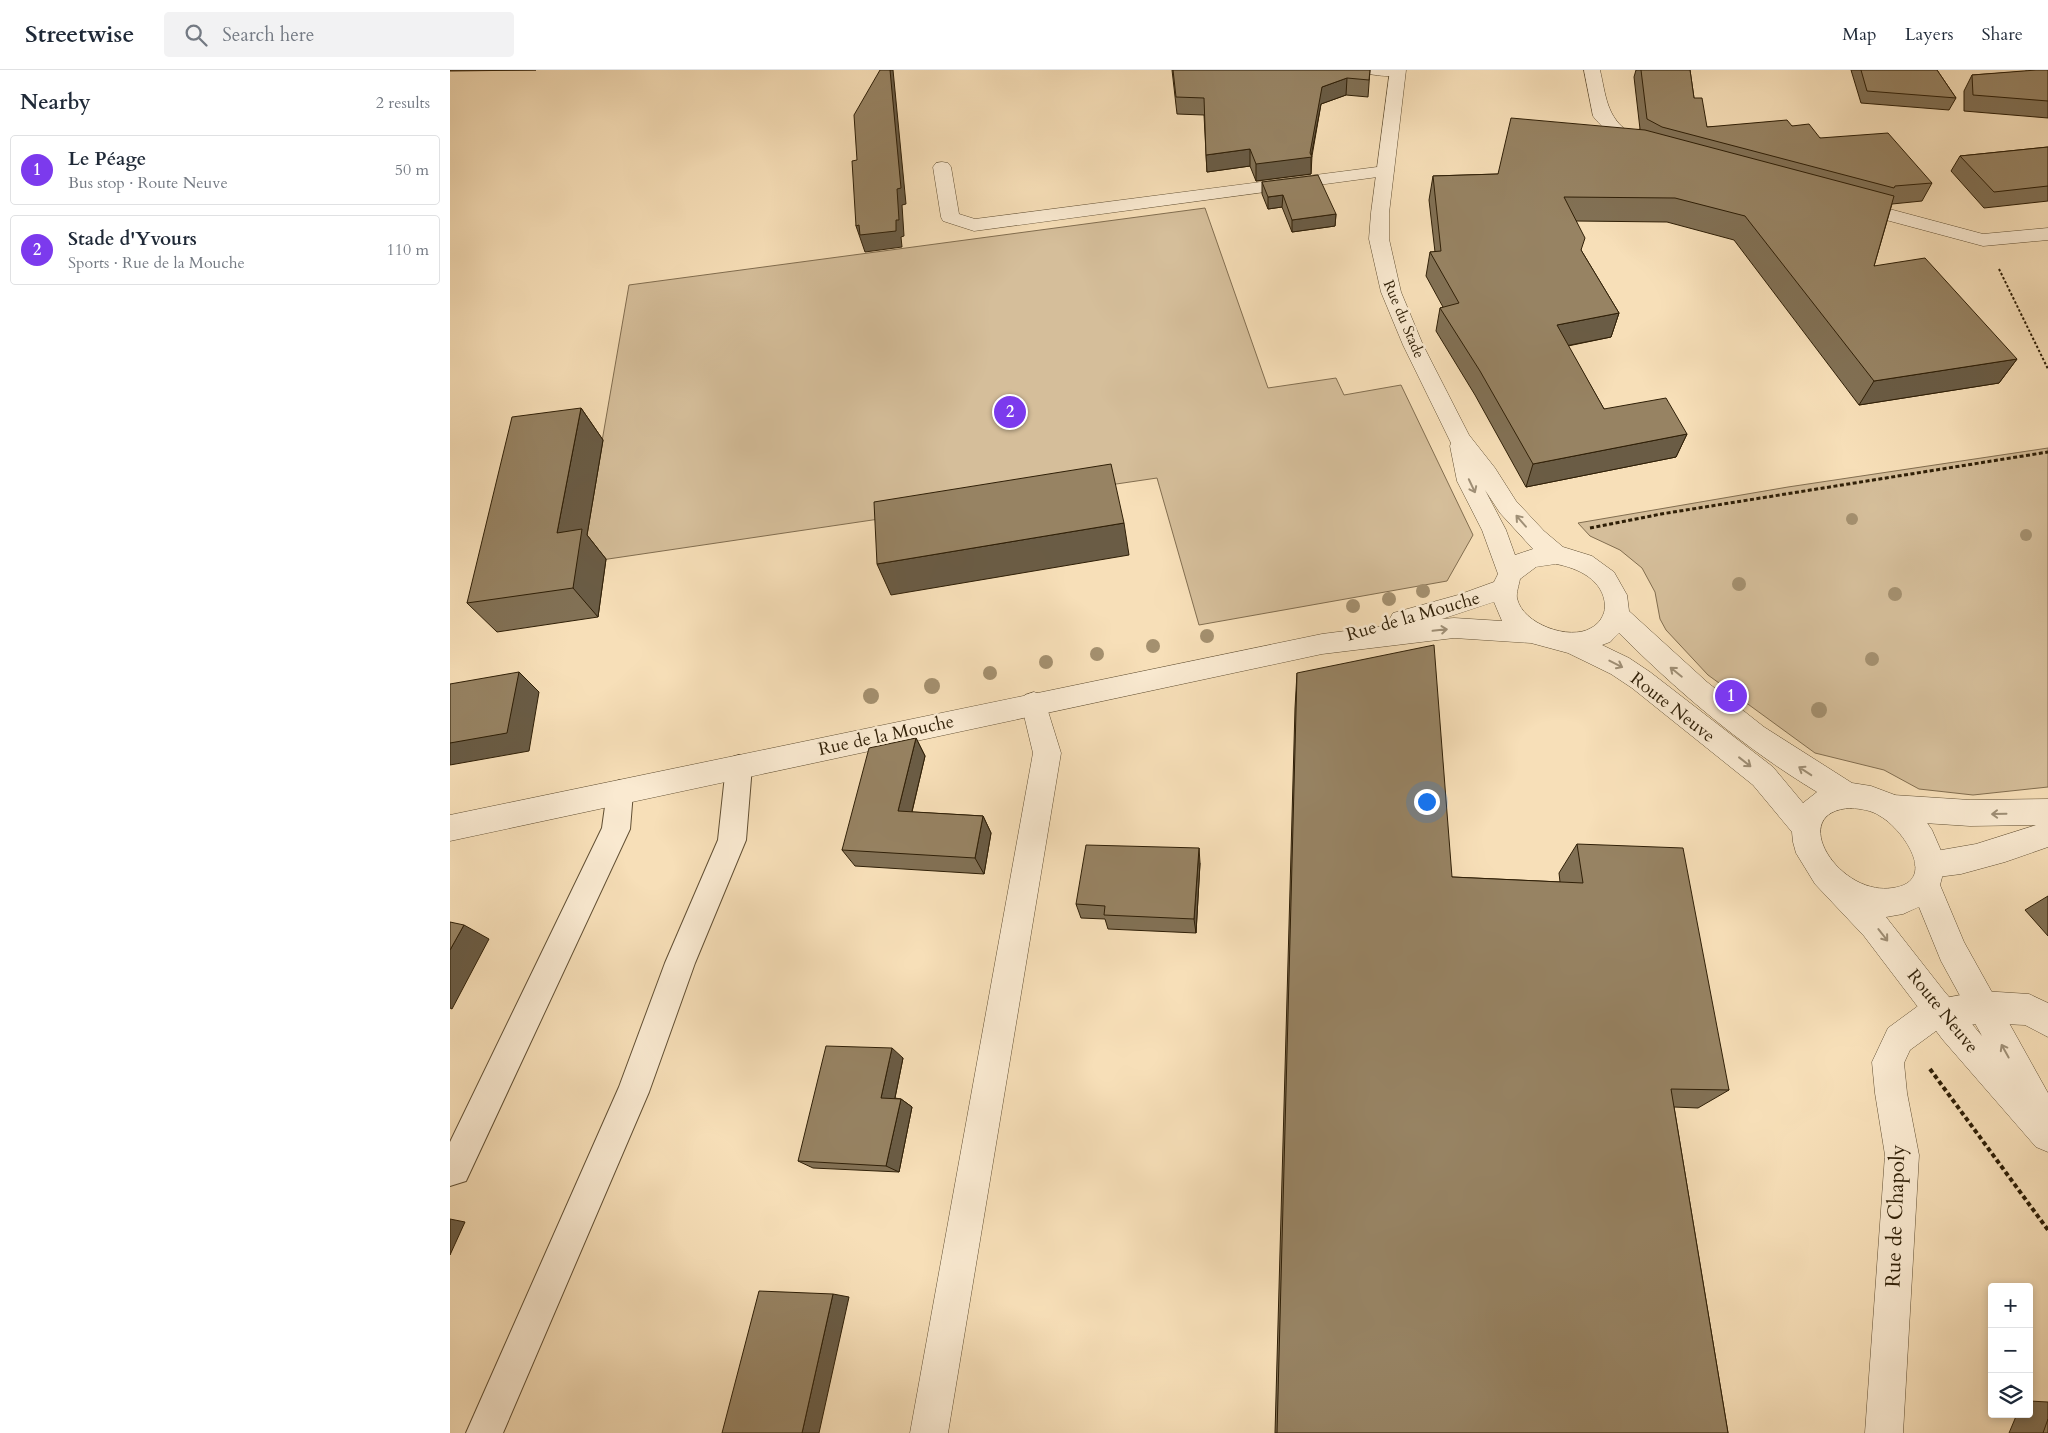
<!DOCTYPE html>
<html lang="en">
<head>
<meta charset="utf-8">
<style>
  body { margin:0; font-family:Cardo,serif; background:#f2f2f3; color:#1f2937 }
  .controls { position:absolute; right:15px; bottom:15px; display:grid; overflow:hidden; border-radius:5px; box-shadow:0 2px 8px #0003 }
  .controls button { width:45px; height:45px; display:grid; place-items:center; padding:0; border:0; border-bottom:1px solid #e0e1e3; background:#fff; color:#1f2937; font:25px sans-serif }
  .you { position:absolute; left:976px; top:731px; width:18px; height:18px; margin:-12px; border:4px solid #fff; border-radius:50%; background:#1a73e8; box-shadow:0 0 0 8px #1a73e833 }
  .badge { display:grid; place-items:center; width:32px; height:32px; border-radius:50%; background:#7c3aed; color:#fff; font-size:16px; font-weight:700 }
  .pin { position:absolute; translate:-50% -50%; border:2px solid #fff; box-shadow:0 1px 5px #0006 }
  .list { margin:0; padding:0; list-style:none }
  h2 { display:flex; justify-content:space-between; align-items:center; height:65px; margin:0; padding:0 20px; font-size:21px }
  h2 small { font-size:16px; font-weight:400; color:#747a83 }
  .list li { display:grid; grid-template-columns:32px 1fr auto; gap:15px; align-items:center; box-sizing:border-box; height:70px; margin:0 10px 10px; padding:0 10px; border:1px solid #e0e1e3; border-radius:5px }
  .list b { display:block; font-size:19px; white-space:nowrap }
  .list p { margin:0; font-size:16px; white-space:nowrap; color:#747a83 }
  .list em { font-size:16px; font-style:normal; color:#747a83 }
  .icon { flex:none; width:28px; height:28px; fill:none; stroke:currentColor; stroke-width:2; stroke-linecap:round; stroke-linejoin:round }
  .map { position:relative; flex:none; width:1598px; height:1363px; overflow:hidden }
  header { display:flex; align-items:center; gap:30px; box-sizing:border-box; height:70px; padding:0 25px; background:#fff; border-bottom:1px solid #e0e1e3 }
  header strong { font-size:24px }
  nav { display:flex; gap:28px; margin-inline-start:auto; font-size:18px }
  .search { width:350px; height:45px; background:#f2f2f3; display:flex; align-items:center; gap:12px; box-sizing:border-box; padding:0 18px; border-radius:5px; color:#747a83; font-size:19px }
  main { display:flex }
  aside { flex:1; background:#fff }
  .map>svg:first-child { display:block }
</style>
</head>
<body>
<header>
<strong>Streetwise</strong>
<div class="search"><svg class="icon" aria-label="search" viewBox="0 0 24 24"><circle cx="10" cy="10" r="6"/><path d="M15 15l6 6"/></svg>Search here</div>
<nav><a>Map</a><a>Layers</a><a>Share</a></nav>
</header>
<main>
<aside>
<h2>Nearby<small>2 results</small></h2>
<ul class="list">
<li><span class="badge">1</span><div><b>Le Péage</b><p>Bus stop · Route Neuve</p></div><em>50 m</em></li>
<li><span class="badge">2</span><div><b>Stade d'Yvours</b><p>Sports · Rue de la Mouche</p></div><em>110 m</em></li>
</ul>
</aside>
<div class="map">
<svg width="1598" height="1363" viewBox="0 0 1598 1363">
  <rect width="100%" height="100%" fill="#f7dfb8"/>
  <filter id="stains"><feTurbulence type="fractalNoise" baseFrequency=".004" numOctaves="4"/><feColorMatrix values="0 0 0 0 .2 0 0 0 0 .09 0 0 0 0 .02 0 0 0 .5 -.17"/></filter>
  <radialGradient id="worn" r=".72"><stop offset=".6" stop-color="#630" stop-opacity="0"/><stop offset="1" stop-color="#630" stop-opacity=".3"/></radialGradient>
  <!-- green -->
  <g fill="#d5be9a" stroke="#826e50">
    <polygon points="755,138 818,318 886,308 894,325 951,315 1023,465 997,511 749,555 707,408 131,493 179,215"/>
    <polygon points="1598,378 1598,717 1523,725 1469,719 1434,700 1365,683 1258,605 1216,560 1210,549 1205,522 1192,498 1170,480 1140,466 1128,453 1338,417"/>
  </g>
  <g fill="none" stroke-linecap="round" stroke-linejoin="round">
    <!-- service casing -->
    <g stroke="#614f33" stroke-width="2">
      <g id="service">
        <polygon points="289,685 298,688 302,696 296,770 245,893 199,1022 53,1363 16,1363 169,1017 215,893 268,770 276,696 280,688"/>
        <polygon points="170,710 180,714 183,722 180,759 16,1111 0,1116 0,1072 152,758 157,722 160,714"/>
      </g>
    </g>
    <!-- minor casing -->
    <g stroke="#614f33" stroke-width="1">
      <g id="minor">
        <path d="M 917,0 L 955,0 L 955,1 L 953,5 C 942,7 930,6 919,4 Z"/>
        <path d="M 1134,0 L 1150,0 C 1156,25 1156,47 1180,63 C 1187,68 1198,70 1203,78 L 1200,82 C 1179,87 1159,63 1146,50 L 1143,46 Z"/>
        <polygon points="1576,0 1597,0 1598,15 1592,14"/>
        <polygon points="492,92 498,93 501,97 509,144 525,149 935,96 941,97 944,101 941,105 935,106 524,161 493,151 491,147 483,97 486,93"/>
        <polygon points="1402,129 1533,164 1598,158 1598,170 1533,176 1395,139 1393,135 1395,131"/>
        <polygon points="584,622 593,625 611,683 498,1363 460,1363 583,683 571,633 575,625"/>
        <polygon points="1443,725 1520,730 1598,729 1598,777 1555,792 1511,804 1480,808 1470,804 1465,795 1470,786 1480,782 1526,774 1586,755 1520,756 1443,751 1433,747 1429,738 1433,729"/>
        <polygon points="1532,921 1579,924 1598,933 1598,967 1575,955 1532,953 1486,961 1460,980 1454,993 1457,1023 1469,1085 1453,1363 1415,1363 1435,1085 1425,1023 1422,992 1438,958 1468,936 1479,931"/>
      </g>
    </g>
    <!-- tertiary casing -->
    <g stroke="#614f33" stroke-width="1">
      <path id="tertiary" d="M 940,0 L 956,0 L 939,143 L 939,169 L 951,222 L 973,275 L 1019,365 L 1045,398 L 1066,431 L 1094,461 L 1113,477 L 1142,486 L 1164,502 L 1177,525 L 1179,541 L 1257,612 L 1314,657 L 1402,713 L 1421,716 L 1445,725 L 1463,736 L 1473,747 L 1482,760 L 1492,783 L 1495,796 L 1490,815 L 1514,872 L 1598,1023 L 1598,1082 L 1586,1077 L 1493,970 L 1414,866 L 1365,814 L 1346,783 L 1343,772 L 1342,762 L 1303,715 L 1182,618 L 1161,604 L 1118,583 L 1081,573 L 1004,568 L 872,584 L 0,771 L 0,745 L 872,564 L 942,555 L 939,550 L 943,543 L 1008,525 L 1044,512 L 1048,504 L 1032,460 L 1007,411 L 1000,376 L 1001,373 L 953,275 L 931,222 L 919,169 L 921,143 ZM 1035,420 L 1050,443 L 1083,479 L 1065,485 L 1056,460 ZM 1106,494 C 1128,498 1154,510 1155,536 C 1155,545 1149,554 1141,558 C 1120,571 1072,554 1067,528 C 1066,523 1069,515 1070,509 L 1086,497 ZM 1044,532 L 1052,551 L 1004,548 L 992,549 ZM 1169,563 C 1229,623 1294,678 1367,722 L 1353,733 L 1323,697 L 1200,602 L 1179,588 L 1152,575 L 1160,572 ZM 1401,738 C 1411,739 1421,740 1430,746 C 1453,759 1490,812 1442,818 C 1388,826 1335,741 1401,738 ZM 1469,837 L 1491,891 L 1532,966 L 1494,921 L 1436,847 L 1453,844 Z"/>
    </g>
    <!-- path-far2 -->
    <polyline stroke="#2f1f07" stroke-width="2" stroke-dasharray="2.5 2" stroke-linecap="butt" points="1549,199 1598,299"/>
    <!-- path-far1 -->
    <polyline stroke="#2f1f07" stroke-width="3" stroke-dasharray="4 2.5" stroke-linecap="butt" points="1140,458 1211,444 1598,382"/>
    <!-- path -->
    <polyline stroke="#2f1f07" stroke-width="4" stroke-dasharray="4.5 3" stroke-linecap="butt" points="1480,999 1598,1160"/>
    <!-- service -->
    <use href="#service" fill="#faead1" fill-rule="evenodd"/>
    <!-- minor -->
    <use href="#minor" fill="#faead1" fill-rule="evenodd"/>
    <!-- tertiary -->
    <use href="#tertiary" fill="#faead1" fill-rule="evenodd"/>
  </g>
  <!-- trees -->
  <g fill="#a4906f">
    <circle cx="1402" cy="449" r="6"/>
    <circle cx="1576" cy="465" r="6"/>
    <circle cx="1289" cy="514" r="7"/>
    <circle cx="973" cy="521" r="7"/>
    <circle cx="1445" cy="524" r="7"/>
    <circle cx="939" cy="529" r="7"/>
    <circle cx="903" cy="536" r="7"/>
    <circle cx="757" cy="566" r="7"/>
    <circle cx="703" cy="576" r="7"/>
    <circle cx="647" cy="584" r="7"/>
    <circle cx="1422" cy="589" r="7"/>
    <circle cx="596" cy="592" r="7"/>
    <circle cx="540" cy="603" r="7"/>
    <circle cx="482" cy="616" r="8"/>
    <circle cx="421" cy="626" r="8"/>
    <circle cx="1369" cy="640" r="8"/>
  </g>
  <!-- wall -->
  <g fill="#827155" stroke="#2f1f07">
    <polygon points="0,0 86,0 0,1"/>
    <polygon points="722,0 920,0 918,27 896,25 871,34 862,86 861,104 806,111 800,96 757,102 754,45 727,44"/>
    <polygon points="1186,0 1240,0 1244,28 1257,57 1342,56 1370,68 1482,113 1472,131 1442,134 1424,196 1567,289 1549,313 1409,335 1284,170 1217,152 1126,151 1131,180 1169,243 1161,267 1118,276 1154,339 1237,364 1226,387 1076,417 1025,325 986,261 990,238 993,237 976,206 980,182 985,182 979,130 983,106 1048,104 1190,59 1184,7"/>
    <polygon points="1401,0 1487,0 1506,28 1499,40 1411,33"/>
    <polygon points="1598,0 1598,48 1514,41 1514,21 1522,5"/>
    <polygon points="1598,77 1598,131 1534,138 1501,101 1510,86"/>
    <polygon points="812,112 886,144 885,156 842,162 832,137 818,139 812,124"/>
    <polygon points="131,338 153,370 137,465 156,489 148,547 47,562 17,533"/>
    <polygon points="847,603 1002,807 1110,812 1109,803 1127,774 1279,1020 1248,1038 1224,1037 1278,1363 825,1363 845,638"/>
    <polygon points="466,668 475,686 462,742 533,746 541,763 534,804 405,796 392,780"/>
    <polygon points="750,793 746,863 658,859 655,849 631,848 626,834"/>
    <polygon points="1598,826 1598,866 1575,840"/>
    <polygon points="453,988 445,1028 451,1029 462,1037 449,1102 363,1098 348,1091"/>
    <polygon points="1579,1331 1598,1332 1598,1363 1559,1363 1567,1344 1579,1344"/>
  </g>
  <!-- shaded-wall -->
  <g fill="#6a5c45" stroke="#2f1f07">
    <polygon points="440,0 443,0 456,134 452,135 454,166 451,167 452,177 415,182 406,156"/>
    <polygon points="897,8 896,25 871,34 861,87 861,104 806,111 806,94 872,17"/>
    <polygon points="800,79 800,96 757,102 756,85"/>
    <polygon points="833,125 832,137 818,139 818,127"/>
    <polygon points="886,144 885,156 842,162 842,150"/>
    <polygon points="1169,243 1161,267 1100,279 1107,255"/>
    <polygon points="1567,289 1549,313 1409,335 1424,311"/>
    <polygon points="131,338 153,370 137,465 156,489 148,547 123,518 107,463"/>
    <polygon points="1237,364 1226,387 1076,417 1083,394"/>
    <polygon points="674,453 679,485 441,525 427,494"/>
    <polygon points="69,602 89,622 79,681 0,695 0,673"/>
    <polygon points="466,668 475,686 458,758 448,741"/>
    <polygon points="533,746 541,763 534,804 525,788"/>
    <polygon points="749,778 750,793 746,863 744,849"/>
    <polygon points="14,855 39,869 2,939 0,938 0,880"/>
    <polygon points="442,978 453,988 443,1037 431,1028"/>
    <polygon points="451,1029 462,1037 449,1102 436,1096"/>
    <polygon points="0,1149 15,1152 0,1185"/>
    <polygon points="383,1224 399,1227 369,1363 352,1363"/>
  </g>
  <!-- building -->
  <g fill="#978363" stroke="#2f1f07">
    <polygon points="430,0 440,0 451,118 447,119 449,150 446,150 446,161 410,165 409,155 406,156 402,91 407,90 404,45"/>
    <polygon points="723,0 920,0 919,10 897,8 872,17 860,83 862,87 806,94 800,79 756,85 754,28 726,27"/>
    <polygon points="1191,0 1240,0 1244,28 1252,28 1257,57 1337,50 1342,56 1359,54 1370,68 1438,63 1482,113 1445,116 1444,118 1212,57 1197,49"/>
    <polygon points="1411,0 1487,0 1506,28 1417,21"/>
    <polygon points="1586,0 1598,0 1598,31 1523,25 1522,5"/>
    <polygon points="1061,48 1195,60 1444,126 1424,196 1475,188 1567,289 1424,311 1295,146 1225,128 1114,127 1135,168 1131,180 1169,243 1107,255 1154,339 1216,328 1237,364 1083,394 1030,301 990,238 1009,233 980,182 991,181 983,106 1048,104"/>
    <polygon points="1598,77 1598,116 1544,122 1510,86"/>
    <polygon points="868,105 886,144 842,150 833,125 818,127 812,112"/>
    <polygon points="131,338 107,463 132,459 123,518 17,533 62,347"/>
    <polygon points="661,394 674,453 427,494 424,432"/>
    <polygon points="984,575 1002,807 1133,813 1127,774 1233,778 1279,1020 1221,1019 1278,1363 827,1363 847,603"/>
    <polygon points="69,602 57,663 0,673 0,614"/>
    <polygon points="466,668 448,741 533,746 525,788 392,780 419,678"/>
    <polygon points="636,775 749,778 744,849 654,845 655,836 626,834"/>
    <polygon points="0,852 14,855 0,880"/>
    <polygon points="376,976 442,978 431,1028 451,1029 436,1096 348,1091"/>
    <polygon points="309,1221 383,1224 352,1363 272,1363"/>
    <polygon points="1598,1349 1598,1363 1593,1363"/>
  </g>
  <!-- one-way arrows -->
  <defs><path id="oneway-shaft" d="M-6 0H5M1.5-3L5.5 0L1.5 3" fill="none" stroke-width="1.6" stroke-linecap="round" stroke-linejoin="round" transform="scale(1.25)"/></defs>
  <g stroke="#9f8f76">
    <use href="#oneway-shaft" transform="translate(1022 416) rotate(65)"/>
    <use href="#oneway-shaft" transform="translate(1071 451) rotate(-131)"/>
    <use href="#oneway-shaft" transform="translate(990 560) rotate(-6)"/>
    <use href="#oneway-shaft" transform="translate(1166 594) rotate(27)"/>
    <use href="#oneway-shaft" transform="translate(1226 602) rotate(-141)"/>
    <use href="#oneway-shaft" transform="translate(1295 692) rotate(38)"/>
    <use href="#oneway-shaft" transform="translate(1355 701) rotate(-147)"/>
    <use href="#oneway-shaft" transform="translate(1549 744) rotate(179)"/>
    <use href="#oneway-shaft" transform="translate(1433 865) rotate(52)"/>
    <use href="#oneway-shaft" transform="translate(1555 981) rotate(-119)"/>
  </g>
  <g text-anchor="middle" stroke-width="5" stroke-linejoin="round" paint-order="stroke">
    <!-- far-street labels -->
    <g font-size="15" fill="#2f1f07" stroke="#faead1">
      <text transform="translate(954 249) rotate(67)" y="5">Rue du Stade</text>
    </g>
    <!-- street labels -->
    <g font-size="18" fill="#2f1f07" stroke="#faead1">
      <text transform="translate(963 546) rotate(-16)" y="6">Rue de la Mouche</text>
      <text transform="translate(1223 637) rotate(38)" y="6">Route Neuve</text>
      <text transform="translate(436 665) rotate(-12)" y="6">Rue de la Mouche</text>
      <text transform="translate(1493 941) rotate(51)" y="6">Route Neuve</text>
    </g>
    <!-- near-street labels -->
    <g font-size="21" fill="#2f1f07" stroke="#faead1">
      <text transform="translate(1445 1146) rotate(-88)" y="7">Rue de Chapoly</text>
    </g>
  </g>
  <rect width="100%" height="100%" filter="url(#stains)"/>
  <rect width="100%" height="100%" fill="url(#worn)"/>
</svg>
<div class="controls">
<button>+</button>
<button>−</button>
<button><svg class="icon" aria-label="layers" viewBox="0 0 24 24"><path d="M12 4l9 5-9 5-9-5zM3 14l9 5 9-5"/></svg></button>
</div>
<div class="you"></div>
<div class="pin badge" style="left:1281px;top:626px">1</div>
<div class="pin badge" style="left:560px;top:342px">2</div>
</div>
</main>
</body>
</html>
